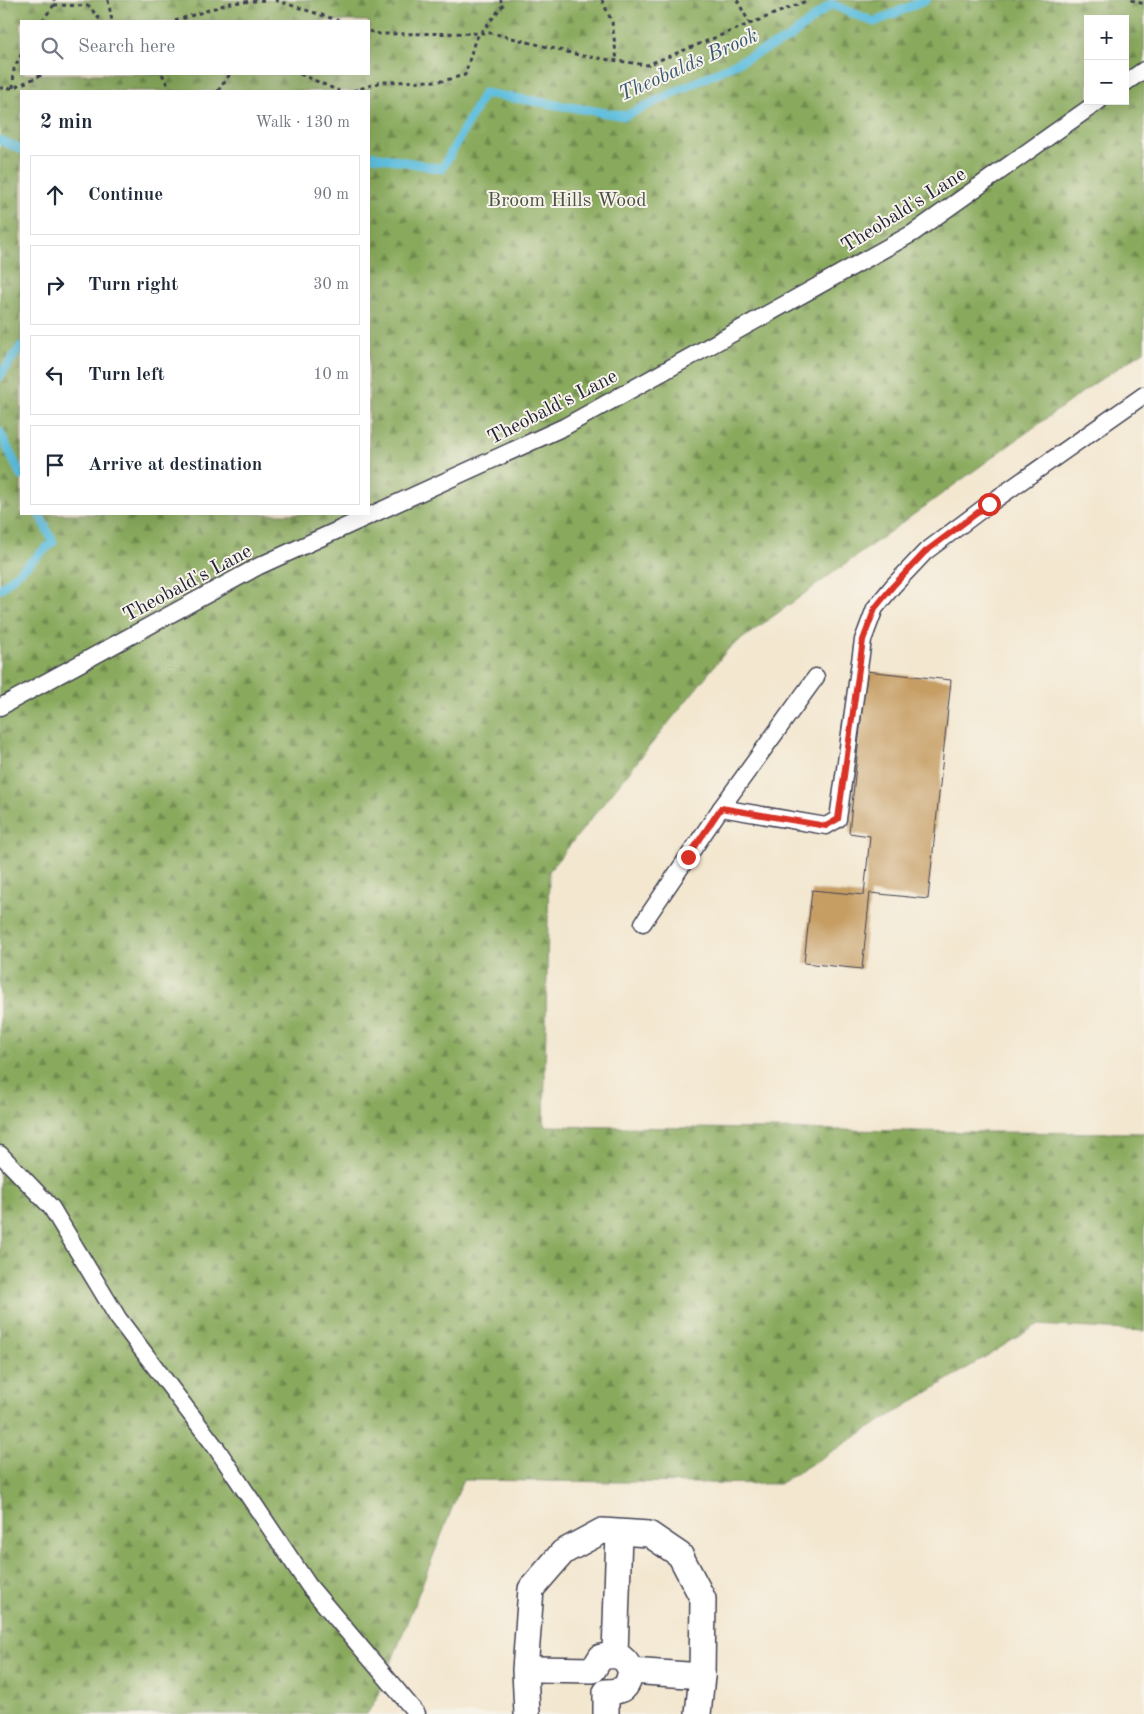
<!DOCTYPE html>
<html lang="en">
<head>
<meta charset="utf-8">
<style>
  body { margin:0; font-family:"Old Standard TT",serif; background:#f6f6f7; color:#1f2937 }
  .controls { position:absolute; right:15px; top:15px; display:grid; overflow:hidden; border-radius:0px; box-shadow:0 5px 20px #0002 }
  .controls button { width:45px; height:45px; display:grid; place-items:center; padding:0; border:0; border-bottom:1px solid #e0e1e3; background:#fff; color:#1f2937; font:25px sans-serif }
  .stop { position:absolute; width:15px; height:15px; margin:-11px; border:4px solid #d93025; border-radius:50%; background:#fff }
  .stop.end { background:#d93025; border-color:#fff; box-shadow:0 1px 5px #0008 }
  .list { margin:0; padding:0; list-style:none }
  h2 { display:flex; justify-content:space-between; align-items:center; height:65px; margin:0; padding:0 20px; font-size:21px }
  h2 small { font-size:16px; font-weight:400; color:#747a83 }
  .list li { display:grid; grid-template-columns:32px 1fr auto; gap:15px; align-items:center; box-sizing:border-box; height:80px; margin:0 10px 10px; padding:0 10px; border:1px solid #e0e1e3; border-radius:0px }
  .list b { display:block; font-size:19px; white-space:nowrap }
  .list em { font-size:16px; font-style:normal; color:#747a83 }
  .icon { flex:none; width:28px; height:28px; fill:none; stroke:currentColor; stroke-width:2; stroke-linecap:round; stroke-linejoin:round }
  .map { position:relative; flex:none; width:1144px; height:1714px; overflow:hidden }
  .search { position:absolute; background:#fff; box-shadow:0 5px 20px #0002; left:20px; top:20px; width:350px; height:55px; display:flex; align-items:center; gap:12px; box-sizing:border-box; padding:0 18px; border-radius:0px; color:#747a83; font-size:19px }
  .panel { position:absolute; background:#fff; box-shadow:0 5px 20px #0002; left:20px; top:90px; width:350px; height:425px; border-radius:0px }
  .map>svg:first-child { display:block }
</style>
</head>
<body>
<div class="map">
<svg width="1144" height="1714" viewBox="0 0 1144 1714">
  <defs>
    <pattern id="forest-firs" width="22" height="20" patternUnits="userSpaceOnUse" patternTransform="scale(1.25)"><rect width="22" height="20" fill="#89aa5d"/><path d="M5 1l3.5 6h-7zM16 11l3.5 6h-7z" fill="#708a4e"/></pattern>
  </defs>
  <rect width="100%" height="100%" fill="#f7f3e8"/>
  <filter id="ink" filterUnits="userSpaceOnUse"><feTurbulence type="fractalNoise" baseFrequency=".02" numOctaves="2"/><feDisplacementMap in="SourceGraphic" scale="10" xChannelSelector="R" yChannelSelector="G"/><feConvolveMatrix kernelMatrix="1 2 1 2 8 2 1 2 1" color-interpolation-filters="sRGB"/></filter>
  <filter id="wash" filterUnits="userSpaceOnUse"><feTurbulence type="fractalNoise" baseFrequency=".0096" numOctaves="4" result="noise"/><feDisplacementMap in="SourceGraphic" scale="20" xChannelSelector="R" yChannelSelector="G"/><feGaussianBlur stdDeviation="1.12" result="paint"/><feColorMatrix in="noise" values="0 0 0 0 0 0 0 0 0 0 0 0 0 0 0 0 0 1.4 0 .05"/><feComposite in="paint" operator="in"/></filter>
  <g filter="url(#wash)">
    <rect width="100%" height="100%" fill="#f3e7d0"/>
    <!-- forest -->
    <path fill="url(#forest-firs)" stroke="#56664c" fill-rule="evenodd" d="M 0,0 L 1144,0 L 1144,351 L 1095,383 L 728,649 L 549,871 L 544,1126 L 985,1132 L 1144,1133 L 1144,1331 L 1037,1325 L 779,1484 L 463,1480 L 379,1694 L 367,1714 L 0,1714 ZM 1088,19 L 1125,19 L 1125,101 L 1088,101 ZM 21,21 L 369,21 L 369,74 L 21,74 ZM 21,91 L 369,91 L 369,514 L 21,514 Z"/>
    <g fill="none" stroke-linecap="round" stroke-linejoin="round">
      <!-- stream -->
      <g stroke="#5fbede" stroke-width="9">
        <polyline points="0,140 21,149"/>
        <polyline points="369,155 442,169 484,93 625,116 789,38 831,4 874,22 926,0"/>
        <polyline points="0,376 21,346"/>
        <polyline points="0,432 21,476"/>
        <polyline points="0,589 53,542 39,514"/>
      </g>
    </g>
    <g id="blocks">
      <!-- building -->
      <polygon fill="#c69d64" points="866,671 951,680 928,899 870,893 862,969 804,963 812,890 864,895 870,836 849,833"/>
    </g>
  </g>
  <g filter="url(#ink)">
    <use href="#blocks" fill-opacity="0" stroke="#414051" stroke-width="1"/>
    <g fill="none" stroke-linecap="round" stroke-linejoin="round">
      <!-- service casing -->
      <g stroke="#414051" stroke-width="19">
        <g id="service">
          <polyline points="1125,83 1144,70"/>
          <polyline points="0,707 259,566 564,427 913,233 1099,101"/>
          <polyline points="721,808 826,826 838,819 863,640 875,608 893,586 925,552 989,504 1144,395"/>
          <polyline points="643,923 721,808 816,677"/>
          <polyline points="0,1154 51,1207 118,1318 217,1449 309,1586 417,1714"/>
        </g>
      </g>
      <!-- pedestrian casing -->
      <g stroke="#414051" stroke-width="28">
        <g id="pedestrian">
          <polyline points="615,1654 619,1533"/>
          <path d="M 536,1669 L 593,1670 L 601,1657 C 618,1654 624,1655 631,1671 L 702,1676"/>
          <polyline points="527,1714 525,1670 531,1589 563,1552 602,1531 649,1534 680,1555 703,1599 702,1676 698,1714"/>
          <path d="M 606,1714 L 606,1692 C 624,1691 627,1689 631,1671"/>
        </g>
      </g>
      <!-- path -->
      <g stroke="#414051" stroke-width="3" stroke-dasharray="4 4" stroke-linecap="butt">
        <polyline points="108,0 112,21"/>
        <polyline points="275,0 340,21"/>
        <polyline points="602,0 612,22 617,61"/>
        <polyline points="737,0 750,24"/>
        <polyline points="1131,0 1144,4"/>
        <polyline points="54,5 89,6 101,21"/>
        <polyline points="42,21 54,5 54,0"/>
        <polyline points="175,21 230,3 268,0"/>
        <polyline points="369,31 379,34 492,33 583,56 647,65 809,0"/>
        <polyline points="162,74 172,91"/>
        <polyline points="300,74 339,91"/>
        <polyline points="0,88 13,88 44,74"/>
        <polyline points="13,88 14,69 21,55"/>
        <polyline points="218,91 230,74"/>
        <polyline points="353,91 381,82 442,81 465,75 475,40 504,4 500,0"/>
      </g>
      <!-- service -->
      <use href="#service" stroke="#fff" stroke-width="16"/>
      <!-- pedestrian -->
      <use href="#pedestrian" stroke="#fff" stroke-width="25"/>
    </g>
  </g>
  <g fill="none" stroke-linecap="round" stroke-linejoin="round" filter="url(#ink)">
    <!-- route -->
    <polyline stroke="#d93025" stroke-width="6" points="688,857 721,808 826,826 838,819 863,640 875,608 893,586 925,552 989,504"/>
  </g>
  <g text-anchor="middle" stroke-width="4" stroke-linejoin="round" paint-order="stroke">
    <!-- park labels -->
    <g font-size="20" fill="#4b5349" stroke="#f7f3e8">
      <text x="567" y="206">Broom Hills Wood</text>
    </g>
    <!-- street labels -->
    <g font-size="20" fill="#22223b" stroke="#f7f3e8">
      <text transform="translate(903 209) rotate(-32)" y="7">Theobald's Lane</text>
      <text transform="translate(552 406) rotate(-27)" y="7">Theobald's Lane</text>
      <text transform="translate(187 582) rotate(-28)" y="7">Theobald's Lane</text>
    </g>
    <!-- water labels -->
    <g font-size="21" font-style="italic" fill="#375974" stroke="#f7f3e8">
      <text transform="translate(688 64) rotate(-24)" y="7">Theobalds Brook</text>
    </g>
  </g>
</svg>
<div class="controls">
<button>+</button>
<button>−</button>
</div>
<div class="stop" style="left:989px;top:504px"></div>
<div class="stop end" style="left:688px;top:857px"></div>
<div class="search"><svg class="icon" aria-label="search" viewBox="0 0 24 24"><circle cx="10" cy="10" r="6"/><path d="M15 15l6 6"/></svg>Search here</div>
<section class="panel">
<h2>2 min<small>Walk · 130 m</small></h2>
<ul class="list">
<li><svg class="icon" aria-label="ahead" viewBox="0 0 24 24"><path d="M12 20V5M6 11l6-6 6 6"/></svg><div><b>Continue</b></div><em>90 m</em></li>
<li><svg class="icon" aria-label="right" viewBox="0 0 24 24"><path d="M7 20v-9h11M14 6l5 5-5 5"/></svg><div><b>Turn right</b></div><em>30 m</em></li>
<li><svg class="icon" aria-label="left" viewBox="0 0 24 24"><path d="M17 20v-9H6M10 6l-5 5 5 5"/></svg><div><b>Turn left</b></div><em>10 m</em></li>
<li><svg class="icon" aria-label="arrive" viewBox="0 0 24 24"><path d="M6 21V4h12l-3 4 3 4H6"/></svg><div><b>Arrive at destination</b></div></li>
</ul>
</section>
</div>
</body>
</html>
